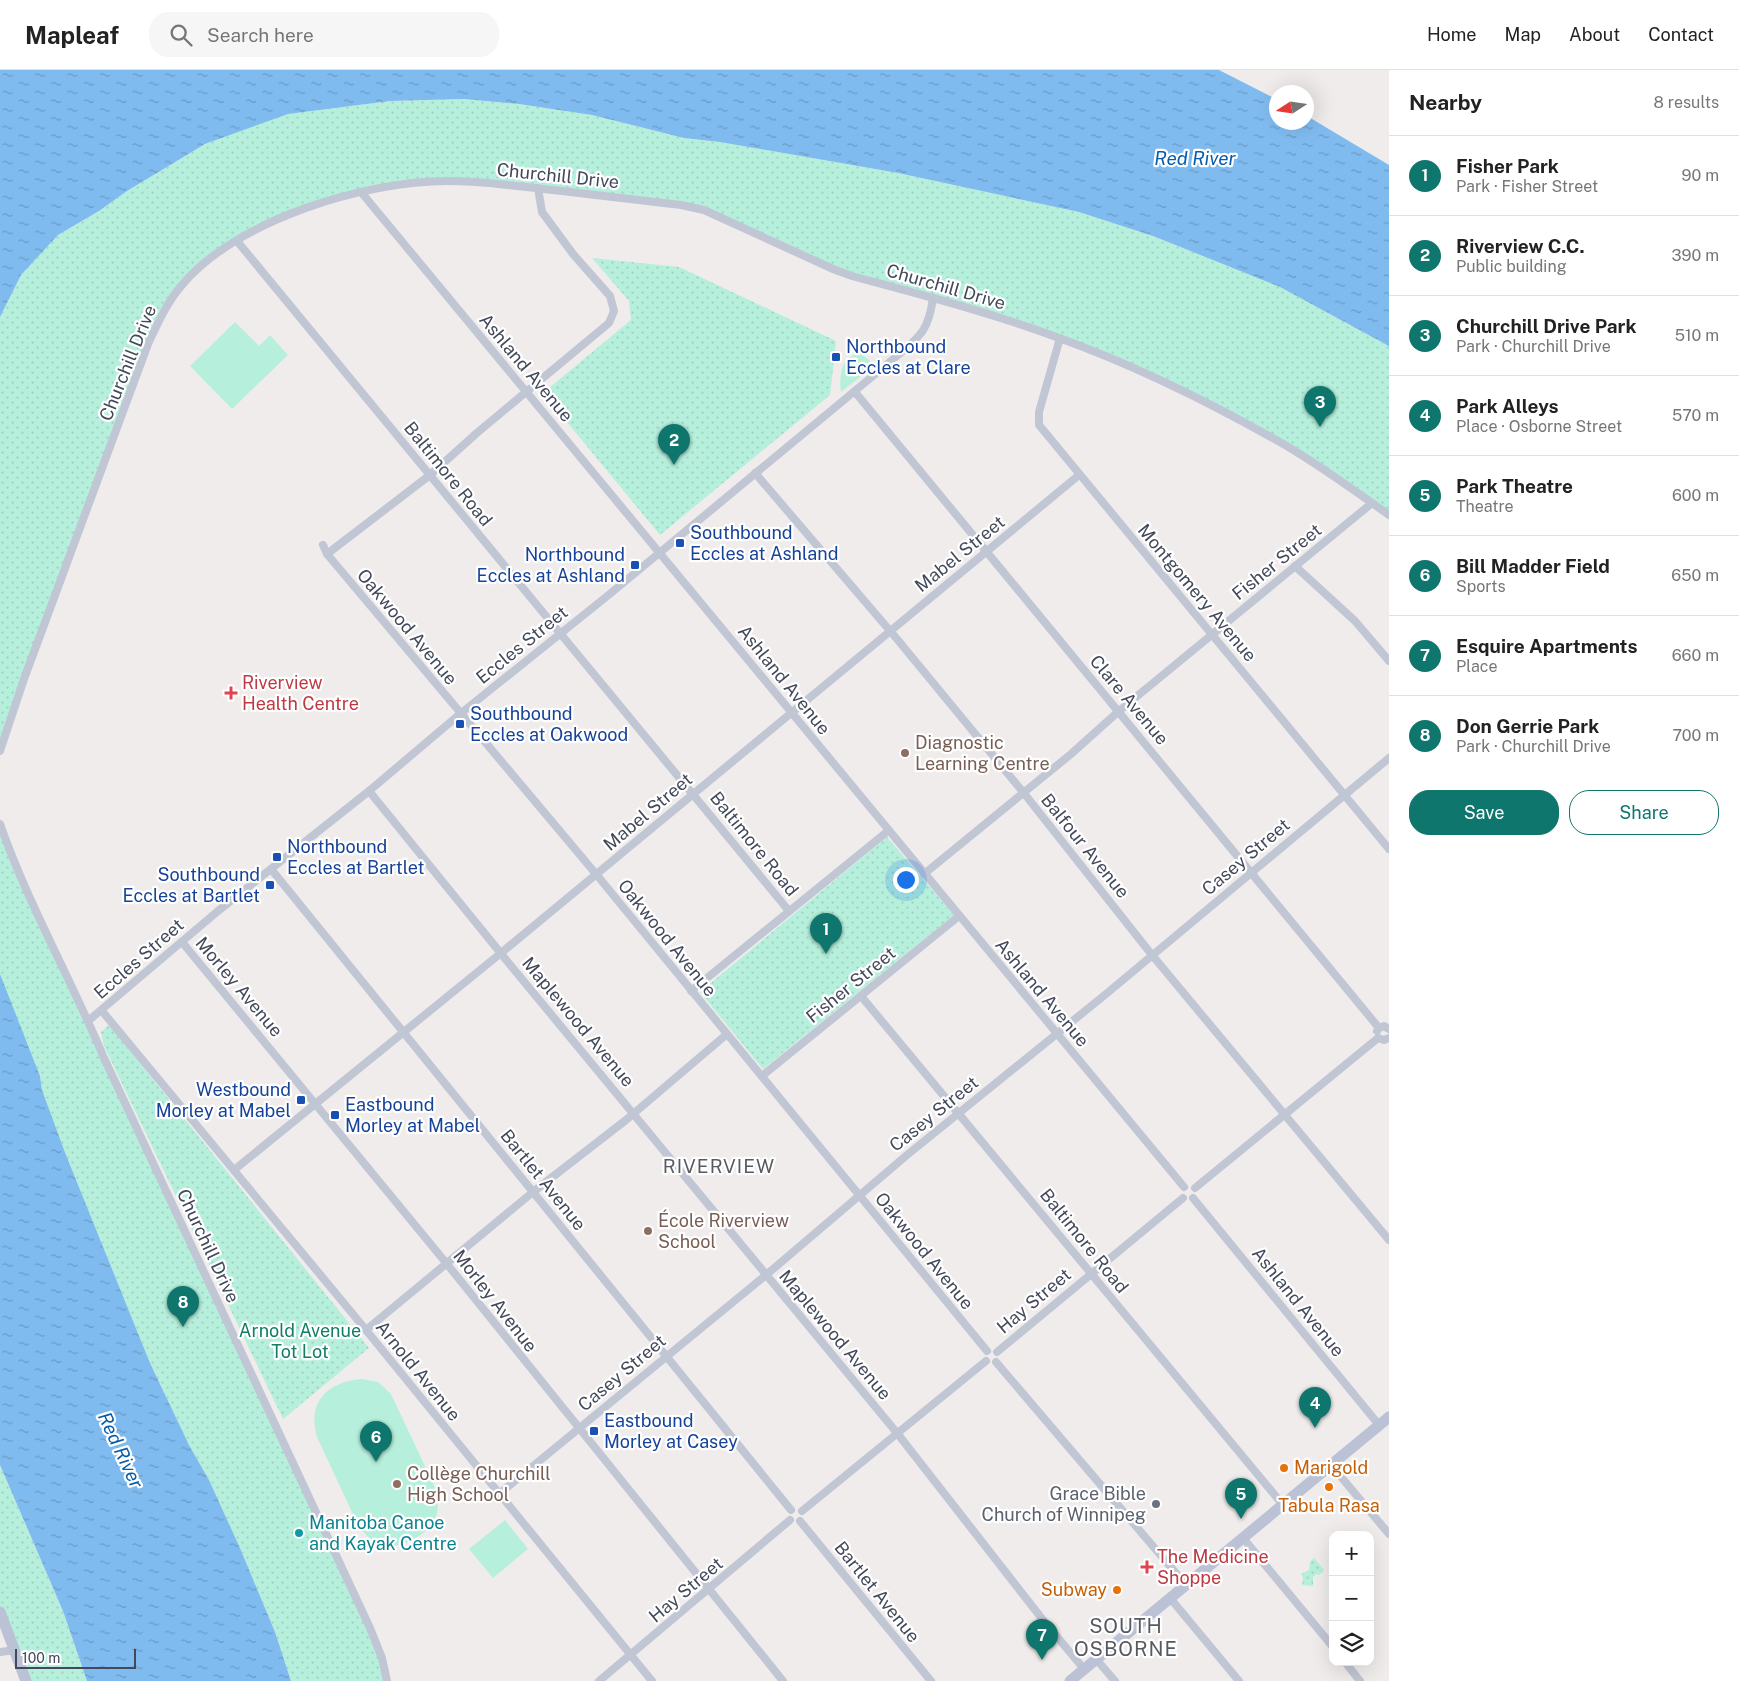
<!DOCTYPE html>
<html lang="en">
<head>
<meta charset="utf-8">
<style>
  body { margin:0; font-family:"Public Sans",sans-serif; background:#f6f6f6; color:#222 }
  .controls { position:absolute; right:15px; bottom:15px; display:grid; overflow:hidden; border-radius:10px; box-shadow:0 5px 20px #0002 }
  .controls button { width:45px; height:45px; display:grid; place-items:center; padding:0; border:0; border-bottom:1px solid #e0e0e0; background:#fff; color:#222; font:25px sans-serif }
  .compass { position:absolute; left:1269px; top:15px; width:45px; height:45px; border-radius:50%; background:#fff; box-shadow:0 5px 20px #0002; rotate:258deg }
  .scale { position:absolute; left:15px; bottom:12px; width:121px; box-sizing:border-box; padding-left:5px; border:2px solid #43495a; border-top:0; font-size:14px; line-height:18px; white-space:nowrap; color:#43495a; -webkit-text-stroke:4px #fff; paint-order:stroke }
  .you { position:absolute; left:905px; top:809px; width:18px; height:18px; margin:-12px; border:4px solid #fff; border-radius:50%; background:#1a73e8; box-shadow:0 0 0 8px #1a73e833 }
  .badge { display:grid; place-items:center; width:32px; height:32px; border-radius:50%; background:#0f766e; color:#fff; font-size:16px; font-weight:700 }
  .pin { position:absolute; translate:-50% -41px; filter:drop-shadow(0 1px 2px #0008) }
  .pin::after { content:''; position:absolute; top:26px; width:18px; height:15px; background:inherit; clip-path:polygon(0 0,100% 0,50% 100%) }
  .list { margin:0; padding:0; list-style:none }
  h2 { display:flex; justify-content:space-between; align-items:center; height:65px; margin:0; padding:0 20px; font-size:21px }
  h2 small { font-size:16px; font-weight:400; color:#767676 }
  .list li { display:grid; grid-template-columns:32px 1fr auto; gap:15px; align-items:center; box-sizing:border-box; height:80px; padding:0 20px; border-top:1px solid #e0e0e0 }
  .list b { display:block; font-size:19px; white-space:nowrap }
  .list p { margin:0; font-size:16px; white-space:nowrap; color:#767676 }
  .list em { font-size:16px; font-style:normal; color:#767676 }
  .actions { display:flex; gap:10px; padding:15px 20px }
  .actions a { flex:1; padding:11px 0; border:1px solid #0f766e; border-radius:20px; text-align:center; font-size:18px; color:#0f766e }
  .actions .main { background:#0f766e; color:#fff }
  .icon { flex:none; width:28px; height:28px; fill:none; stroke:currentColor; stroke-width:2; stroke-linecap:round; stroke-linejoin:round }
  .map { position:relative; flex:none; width:1389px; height:1611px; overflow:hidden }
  header { display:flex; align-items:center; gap:30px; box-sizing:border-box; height:70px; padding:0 25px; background:#fff; border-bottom:1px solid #e0e0e0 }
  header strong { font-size:24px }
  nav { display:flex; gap:28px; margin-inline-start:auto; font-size:18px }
  .search { width:350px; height:45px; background:#f6f6f6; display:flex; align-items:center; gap:12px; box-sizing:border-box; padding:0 18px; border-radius:20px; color:#767676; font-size:19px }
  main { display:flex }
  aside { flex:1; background:#fff }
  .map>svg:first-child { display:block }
</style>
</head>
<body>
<header>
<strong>Mapleaf</strong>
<div class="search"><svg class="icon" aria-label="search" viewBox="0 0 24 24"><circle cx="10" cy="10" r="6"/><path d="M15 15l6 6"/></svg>Search here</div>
<nav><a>Home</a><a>Map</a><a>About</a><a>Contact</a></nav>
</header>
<main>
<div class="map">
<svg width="1389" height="1611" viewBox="0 0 1389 1611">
  <defs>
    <pattern id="park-dots" width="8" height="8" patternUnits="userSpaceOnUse" patternTransform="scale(1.25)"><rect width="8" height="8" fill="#b6f0dc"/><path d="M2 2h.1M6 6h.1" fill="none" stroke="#9ecfbf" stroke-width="1.8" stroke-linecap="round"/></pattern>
    <pattern id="water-ripples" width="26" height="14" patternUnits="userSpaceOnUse" patternTransform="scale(1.25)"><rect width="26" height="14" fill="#80bbef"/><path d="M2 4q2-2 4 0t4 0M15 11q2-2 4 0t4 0" fill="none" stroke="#6a9ac5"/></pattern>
  </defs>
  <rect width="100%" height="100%" fill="#efeceb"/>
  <!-- green -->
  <g fill="#b6f0dc">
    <polygon points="235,252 259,276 270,265 288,285 232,339 190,296"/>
    <path d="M 856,284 C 862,284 866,287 870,291 L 870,299 L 841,322 C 839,308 840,290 856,284 Z"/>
    <path d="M 362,1309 L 378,1312 L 391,1324 L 437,1422 C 438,1431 439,1440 435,1449 C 428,1465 399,1480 382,1475 C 371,1472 364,1463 358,1455 L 317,1367 C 307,1332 327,1312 362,1309 Z"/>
    <polygon points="505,1450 528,1479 493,1508 469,1479"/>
  </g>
  <!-- park -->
  <g fill="url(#park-dots)">
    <polygon points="464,29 519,34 592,45 684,68 720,72 898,103 1079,142 1153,166 1280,217 1389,276 1389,445 1333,406 1217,338 1060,268 852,206 704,140 448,111 334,128 256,160 198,199 163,242 0,681 0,247 21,205 58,165 99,141 127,121 205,74 287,44 390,31"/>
    <polygon points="592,188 679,197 836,271 830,325 660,465 543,323 631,250 629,231"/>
    <polygon points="0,754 11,786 370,1558 387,1611 291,1611 275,1562 240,1478 209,1410 189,1375 150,1293 66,1085 42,1020 40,1006 4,917 0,904"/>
    <polygon points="887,767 954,845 763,999 700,922"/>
    <polygon points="109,955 369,1278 283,1349 104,976 101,962"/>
    <polygon points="0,1395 63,1541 87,1611 28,1611 0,1539"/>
    <polygon points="1314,1488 1324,1500 1319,1505 1317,1504 1313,1507 1313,1516 1302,1515 1303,1508 1301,1504 1309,1500 1310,1492"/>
  </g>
  <!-- water -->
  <g fill="url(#water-ripples)">
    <polygon points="0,0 1219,0 1276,29 1276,52 1306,52 1307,46 1389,95 1389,276 1280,217 1153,166 1079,142 898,103 720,72 684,68 592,45 519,34 464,29 390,31 288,44 205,74 127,121 99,141 58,165 21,205 0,247"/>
    <polygon points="0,904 40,1006 42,1020 66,1085 150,1293 189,1375 209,1410 240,1478 275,1562 291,1611 87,1611 63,1541 0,1395"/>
  </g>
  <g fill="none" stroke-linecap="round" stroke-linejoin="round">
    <!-- street -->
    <g stroke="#c1c6d4" stroke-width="8">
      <polyline points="361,122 1184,1117"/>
      <polyline points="237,171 789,841"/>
      <polyline points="1060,268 1039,342 1039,355 1044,361 1389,779"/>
      <polyline points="855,322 1379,958"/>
      <polyline points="755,403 897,569 1023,722 1152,885 1389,1170"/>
      <polyline points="323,475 327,484 596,804 987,1281"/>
      <polyline points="327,484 430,405 478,362 609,253 614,241 610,226 573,184 542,142 538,118"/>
      <polyline points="1295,496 1355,551 1389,591"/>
      <path d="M 0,681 L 24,609 L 148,274 C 158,253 167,232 182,215 C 236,150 365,111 447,111 C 483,111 518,116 553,120 C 596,125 639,130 681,135 L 704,140 L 833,199 L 852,206 C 922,225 992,243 1059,268 C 1137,296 1213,334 1285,375 C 1321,396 1355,421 1389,445"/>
      <polyline points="369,721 507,891 897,1363 1043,1550 1084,1599"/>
      <path d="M 0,754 C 28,834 71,909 104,988 L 370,1558 L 382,1588 L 387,1611"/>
      <polyline points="271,799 791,1440"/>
      <polyline points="924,804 1071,684 1119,641 1372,433"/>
      <polyline points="182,872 447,1194 783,1611"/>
      <polyline points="691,921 888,761"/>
      <polyline points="861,926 1283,1435"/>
      <polyline points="102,941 366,1260 652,1611"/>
      <path d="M 88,951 L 218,841 L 369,721 L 460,644 L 611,523 L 891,291 C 917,268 928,265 933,228"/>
      <polyline points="1377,961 1379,958 1384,956 1389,959"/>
      <polyline points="1378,968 1384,970 1389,968"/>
      <polyline points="762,1006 959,846"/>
      <polyline points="234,1100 501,883 1079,405"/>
      <polyline points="1195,1118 1378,968"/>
      <polyline points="1193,1128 1379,1355"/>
      <polyline points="366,1260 533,1122 626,1050 727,964"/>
      <polyline points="997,1282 1183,1128"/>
      <polyline points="996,1292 1186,1515"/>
      <polyline points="1331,1395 1389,1464"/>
      <polyline points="499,1424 766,1205 907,1085 1106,924 1389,688"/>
      <polyline points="802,1441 986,1291"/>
      <polyline points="800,1451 931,1611"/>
      <polyline points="1243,1468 1333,1577"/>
      <polyline points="1170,1528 1239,1611"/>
      <polyline points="0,1582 15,1580"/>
      <polyline points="1096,1589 1115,1611"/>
      <polyline points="1345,1592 1360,1611"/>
      <polyline points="599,1611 790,1450"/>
    </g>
    <!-- secondary -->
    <g stroke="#bcc2d6" stroke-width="11">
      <polyline points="0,1542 26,1611"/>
      <polyline points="1070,1611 1389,1347"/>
    </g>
  </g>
  <!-- markers -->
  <g fill="#1a4fb4" stroke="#fff" stroke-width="2">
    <rect x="831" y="282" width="10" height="10" rx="2.5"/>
    <rect x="675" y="468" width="10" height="10" rx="2.5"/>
    <rect x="630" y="490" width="10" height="10" rx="2.5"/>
    <rect x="455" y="649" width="10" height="10" rx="2.5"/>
    <rect x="272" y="782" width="10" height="10" rx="2.5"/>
    <rect x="265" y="810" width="10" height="10" rx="2.5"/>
    <rect x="296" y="1025" width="10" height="10" rx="2.5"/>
    <rect x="330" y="1040" width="10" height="10" rx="2.5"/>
    <rect x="589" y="1356" width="10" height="10" rx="2.5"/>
  </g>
  <g fill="#e0444e" stroke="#fff" stroke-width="2">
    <path d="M228.5 615.5h5v5h5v5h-5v5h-5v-5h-5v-5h5z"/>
    <path d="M1144.5 1489.5h5v5h5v5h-5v5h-5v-5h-5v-5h5z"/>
  </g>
  <g fill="#8d6e63" stroke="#fff" stroke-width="2">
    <circle cx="905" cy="683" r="5"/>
    <circle cx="648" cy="1161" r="5"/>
    <circle cx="397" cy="1414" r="5"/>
  </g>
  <g fill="#e8710a" stroke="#fff" stroke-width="2">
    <circle cx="1284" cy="1398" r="5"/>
    <circle cx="1329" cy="1417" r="5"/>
    <circle cx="1117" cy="1520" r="5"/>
  </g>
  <circle fill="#6b7280" stroke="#fff" stroke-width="2" cx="1156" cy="1434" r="5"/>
  <circle fill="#0f9aa8" stroke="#fff" stroke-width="2" cx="299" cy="1463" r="5"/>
  <g text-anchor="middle" stroke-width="4.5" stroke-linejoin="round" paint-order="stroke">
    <!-- street labels -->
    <g font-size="18" fill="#43495a" stroke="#fff">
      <text transform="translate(558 106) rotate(6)" y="6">Churchill Drive</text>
      <text transform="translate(946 217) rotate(16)" y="6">Churchill Drive</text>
      <text transform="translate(128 293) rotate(-68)" y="6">Churchill Drive</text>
      <text transform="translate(526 298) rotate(50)" y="6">Ashland Avenue</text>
      <text transform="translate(448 404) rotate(51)" y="6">Baltimore Road</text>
      <text transform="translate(960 484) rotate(-39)" y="6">Mabel Street</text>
      <text transform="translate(1277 492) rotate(-39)" y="6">Fisher Street</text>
      <text transform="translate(1197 523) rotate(50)" y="6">Montgomery Avenue</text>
      <text transform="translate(407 557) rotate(50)" y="6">Oakwood Avenue</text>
      <text transform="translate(522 575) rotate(-39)" y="6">Eccles Street</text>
      <text transform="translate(784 610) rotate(51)" y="6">Ashland Avenue</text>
      <text transform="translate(1129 630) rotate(50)" y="6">Clare Avenue</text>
      <text transform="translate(648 742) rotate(-40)" y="6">Mabel Street</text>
      <text transform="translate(754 774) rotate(51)" y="6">Baltimore Road</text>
      <text transform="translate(1085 776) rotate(51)" y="6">Balfour Avenue</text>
      <text transform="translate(1246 787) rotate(-40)" y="6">Casey Street</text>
      <text transform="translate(667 868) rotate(51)" y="6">Oakwood Avenue</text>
      <text transform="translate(139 889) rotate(-41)" y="6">Eccles Street</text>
      <text transform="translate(851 915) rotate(-39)" y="6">Fisher Street</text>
      <text transform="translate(239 917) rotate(50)" y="6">Morley Avenue</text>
      <text transform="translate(1042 923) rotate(50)" y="6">Ashland Avenue</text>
      <text transform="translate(578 952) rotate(50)" y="6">Maplewood Avenue</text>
      <text transform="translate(934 1044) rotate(-39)" y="6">Casey Street</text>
      <text transform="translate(543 1110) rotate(51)" y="6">Bartlet Avenue</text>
      <text transform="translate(1084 1171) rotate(51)" y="6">Baltimore Road</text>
      <text transform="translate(208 1176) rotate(65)" y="6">Churchill Drive</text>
      <text transform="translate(924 1181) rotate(51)" y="6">Oakwood Avenue</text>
      <text transform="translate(495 1231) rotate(52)" y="6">Morley Avenue</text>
      <text transform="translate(1034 1231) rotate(-40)" y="6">Hay Street</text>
      <text transform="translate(1298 1232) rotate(51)" y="6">Ashland Avenue</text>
      <text transform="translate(835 1265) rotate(50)" y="6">Maplewood Avenue</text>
      <text transform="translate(418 1301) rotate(51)" y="6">Arnold Avenue</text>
      <text transform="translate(622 1303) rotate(-40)" y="6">Casey Street</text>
      <text transform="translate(686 1520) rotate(-40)" y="6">Hay Street</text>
      <text transform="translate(877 1522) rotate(51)" y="6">Bartlet Avenue</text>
    </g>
    <!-- transit labels -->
    <g font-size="18" fill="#164399" stroke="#fff" text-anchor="start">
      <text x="846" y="283">Northbound<tspan x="846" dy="21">Eccles at Clare</tspan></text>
      <text x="690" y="469">Southbound<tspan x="690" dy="21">Eccles at Ashland</tspan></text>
      <text x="625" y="491" text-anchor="end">Northbound<tspan x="625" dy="21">Eccles at Ashland</tspan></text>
      <text x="470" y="650">Southbound<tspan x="470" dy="21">Eccles at Oakwood</tspan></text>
      <text x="287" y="783">Northbound<tspan x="287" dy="21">Eccles at Bartlet</tspan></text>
      <text x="260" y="811" text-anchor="end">Southbound<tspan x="260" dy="21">Eccles at Bartlet</tspan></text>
      <text x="291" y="1026" text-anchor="end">Westbound<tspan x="291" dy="21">Morley at Mabel</tspan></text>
      <text x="345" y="1041">Eastbound<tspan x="345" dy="21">Morley at Mabel</tspan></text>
      <text x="604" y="1357">Eastbound<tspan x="604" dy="21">Morley at Casey</tspan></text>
    </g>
    <!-- health labels -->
    <g font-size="18" fill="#be3a42" stroke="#fff" text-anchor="start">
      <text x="242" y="619">Riverview<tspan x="242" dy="21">Health Centre</tspan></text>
      <text x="1157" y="1493">The Medicine<tspan x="1157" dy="21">Shoppe</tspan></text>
    </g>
    <!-- education labels -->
    <g font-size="18" fill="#785e54" stroke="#fff" text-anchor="start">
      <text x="915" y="679">Diagnostic<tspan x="915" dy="21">Learning Centre</tspan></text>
      <text x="658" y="1157">École Riverview<tspan x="658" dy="21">School</tspan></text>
      <text x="407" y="1410">Collège Churchill<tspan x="407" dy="21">High School</tspan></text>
    </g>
    <!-- park labels -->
    <g font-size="18" fill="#127d64" stroke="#fff">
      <text x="300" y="1267">Arnold Avenue<tspan x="300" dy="21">Tot Lot</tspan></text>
    </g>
    <!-- food labels -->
    <g font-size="18" fill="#c56008" stroke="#fff" text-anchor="start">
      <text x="1294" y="1404">Marigold</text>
      <text x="1329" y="1442" text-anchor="middle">Tabula Rasa</text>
      <text x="1107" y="1526" text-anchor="end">Subway</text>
    </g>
    <!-- worship labels -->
    <g font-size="18" fill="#5b616d" stroke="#fff" text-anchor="end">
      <text x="1146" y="1430">Grace Bible<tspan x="1146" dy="21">Church of Winnipeg</tspan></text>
    </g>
    <!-- culture labels -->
    <g font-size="18" fill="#0d838f" stroke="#fff" text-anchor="start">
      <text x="309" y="1459">Manitoba Canoe<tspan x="309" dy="21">and Kayak Centre</tspan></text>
    </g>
    <!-- water labels -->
    <g font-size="19" font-style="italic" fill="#055caa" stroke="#fff">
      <text x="1195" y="95">Red River</text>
      <text transform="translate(121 1380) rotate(65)" y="7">Red River</text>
    </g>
    <!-- neighbourhood labels -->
    <g font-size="19" letter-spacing="1" fill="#585a61" stroke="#fff">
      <text x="719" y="1103">RIVERVIEW</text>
    </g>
    <!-- quarter labels -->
    <g font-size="20" letter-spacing="1" fill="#585a61" stroke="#fff">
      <text x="1126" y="1563">SOUTH<tspan x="1126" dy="23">OSBORNE</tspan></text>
    </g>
  </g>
</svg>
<div class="controls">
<button>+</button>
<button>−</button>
<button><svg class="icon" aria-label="layers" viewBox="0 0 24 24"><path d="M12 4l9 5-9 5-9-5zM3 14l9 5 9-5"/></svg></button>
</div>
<svg class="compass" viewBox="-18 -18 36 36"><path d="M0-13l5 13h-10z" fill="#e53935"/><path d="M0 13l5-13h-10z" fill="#767676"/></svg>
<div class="scale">100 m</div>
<div class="you"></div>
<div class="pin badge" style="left:826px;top:884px">1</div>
<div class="pin badge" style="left:674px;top:395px">2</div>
<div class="pin badge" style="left:1320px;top:357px">3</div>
<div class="pin badge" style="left:1315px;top:1358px">4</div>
<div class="pin badge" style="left:1241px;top:1449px">5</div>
<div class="pin badge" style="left:376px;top:1392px">6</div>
<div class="pin badge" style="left:1042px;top:1590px">7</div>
<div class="pin badge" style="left:183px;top:1257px">8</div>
</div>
<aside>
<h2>Nearby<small>8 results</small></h2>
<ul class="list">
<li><span class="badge">1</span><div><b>Fisher Park</b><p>Park · Fisher Street</p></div><em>90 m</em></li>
<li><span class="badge">2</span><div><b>Riverview C.C.</b><p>Public building</p></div><em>390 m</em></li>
<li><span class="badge">3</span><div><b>Churchill Drive Park</b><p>Park · Churchill Drive</p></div><em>510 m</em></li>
<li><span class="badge">4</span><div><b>Park Alleys</b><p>Place · Osborne Street</p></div><em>570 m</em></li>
<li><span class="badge">5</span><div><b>Park Theatre</b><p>Theatre</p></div><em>600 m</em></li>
<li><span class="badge">6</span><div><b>Bill Madder Field</b><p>Sports</p></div><em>650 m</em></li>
<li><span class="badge">7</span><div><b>Esquire Apartments</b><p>Place</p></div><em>660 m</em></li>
<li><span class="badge">8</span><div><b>Don Gerrie Park</b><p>Park · Churchill Drive</p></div><em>700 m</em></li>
</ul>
<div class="actions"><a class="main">Save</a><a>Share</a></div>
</aside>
</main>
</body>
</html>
